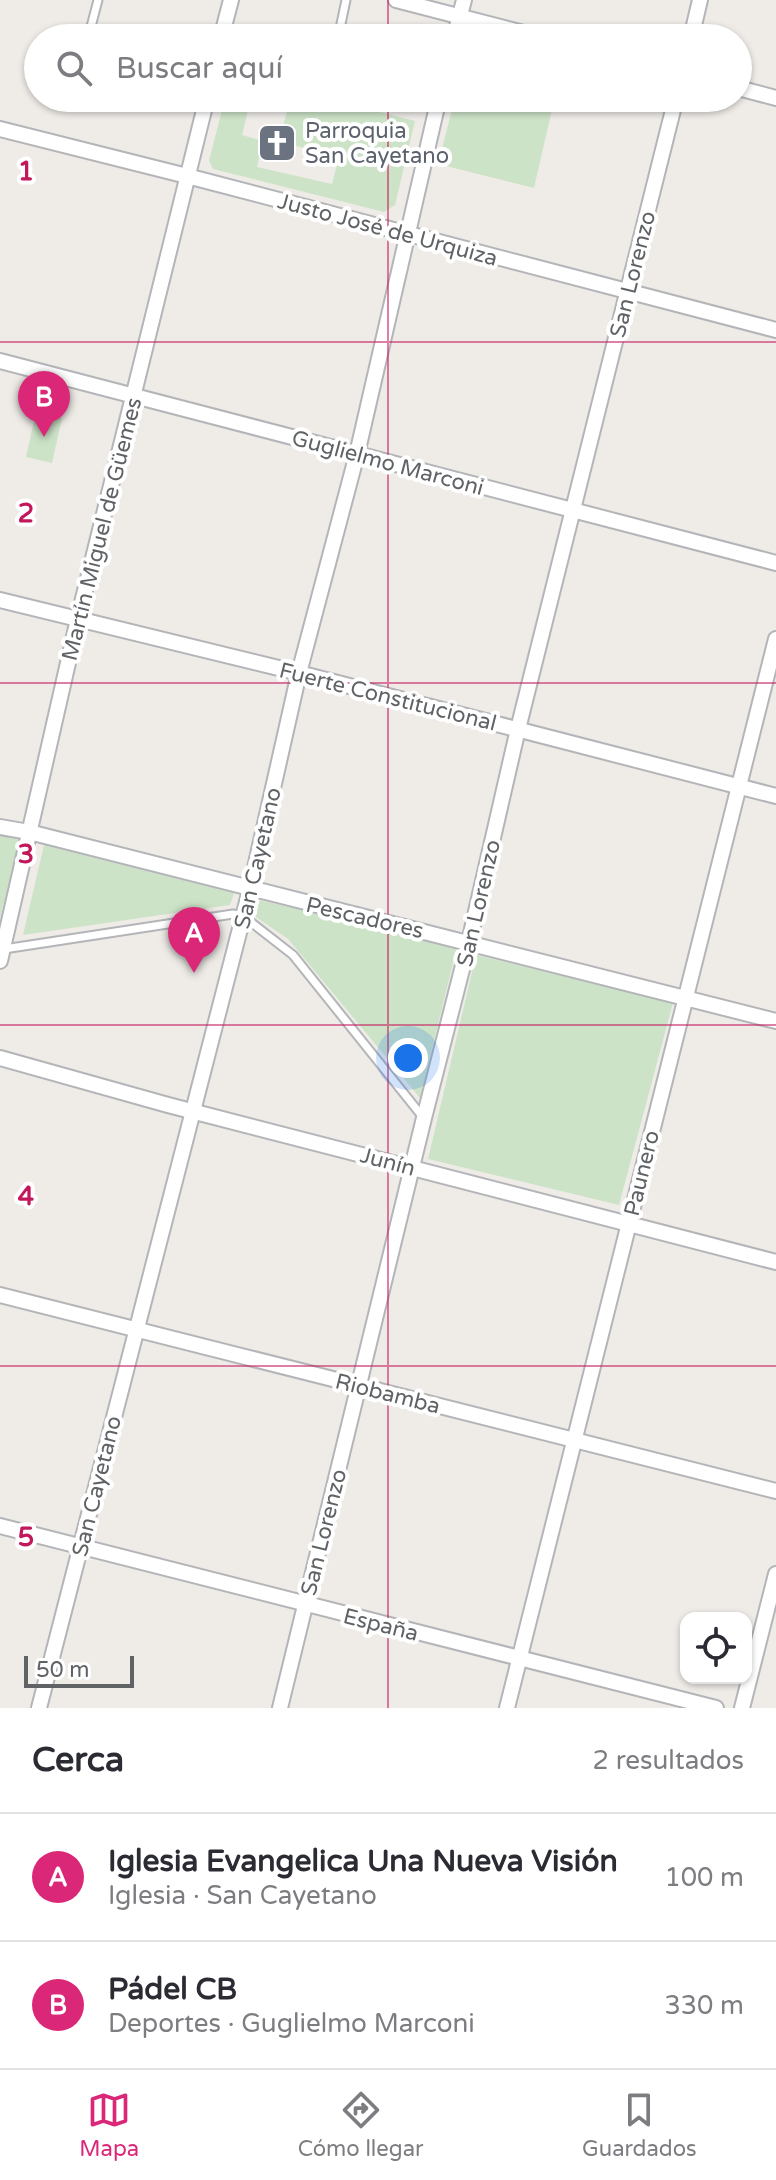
<!DOCTYPE html>
<html lang="es">
<head>
<meta charset="utf-8">
<style>
  body { margin:0; font-family:"Varela Round",sans-serif; background:#f2f2f3; color:#2b2b33 }
  .controls { position:absolute; right:24px; bottom:24px; display:grid; overflow:hidden; border-radius:16px; box-shadow:0 2px 6px #0004 }
  .controls button { width:72px; height:72px; display:grid; place-items:center; padding:0; border:0; border-bottom:2px solid #e1e1e2; background:#fff; color:#2b2b33; font:40px sans-serif }
  .scale { position:absolute; left:24px; bottom:20px; width:110px; box-sizing:border-box; padding-left:8px; border:4px solid #5f6366; border-top:0; font-size:22px; line-height:28px; white-space:nowrap; color:#5f6366; -webkit-text-stroke:6px #fff; paint-order:stroke }
  .you { position:absolute; left:408px; top:1058px; width:28px; height:28px; margin:-20px; border:6px solid #fff; border-radius:50%; background:#1a73e8; box-shadow:0 0 0 12px #1a73e833 }
  .badge { display:grid; place-items:center; width:52px; height:52px; border-radius:50%; background:#db2777; color:#fff; font-size:26px; font-weight:700 }
  .pin { position:absolute; translate:-50% -66px; filter:drop-shadow(0 2px 4px #0008) }
  .pin::after { content:''; position:absolute; top:42px; width:28px; height:24px; background:inherit; clip-path:polygon(0 0,100% 0,50% 100%) }
  .list { margin:0; padding:0; list-style:none }
  h2 { display:flex; justify-content:space-between; align-items:center; height:104px; margin:0; padding:0 32px; font-size:34px }
  h2 small { font-size:26px; font-weight:400; color:#7c7c81 }
  .list li { display:grid; grid-template-columns:52px 1fr auto; gap:24px; align-items:center; box-sizing:border-box; height:128px; padding:0 32px; border-top:2px solid #e1e1e2 }
  .list b { display:block; font-size:30px; white-space:nowrap }
  .list p { margin:0; font-size:26px; white-space:nowrap; color:#7c7c81 }
  .list em { font-size:26px; font-style:normal; color:#7c7c81 }
  .icon { flex:none; width:44px; height:44px; fill:none; stroke:currentColor; stroke-width:2; stroke-linecap:round; stroke-linejoin:round }
  .map { position:relative; flex:none; width:776px; height:1708px; overflow:hidden }
  .search { position:absolute; background:#fff; box-shadow:0 2px 6px #0004; left:24px; right:24px; top:24px; height:88px; display:flex; align-items:center; gap:20px; box-sizing:border-box; padding:0 28px; border-radius:44px; color:#7c7c81; font-size:30px }
  .sheet { height:360px; background:#fff }
  nav { display:flex; justify-content:space-around; align-items:center; box-sizing:border-box; height:112px; border-top:2px solid #e1e1e2; background:#fff; font-size:22px; color:#7c7c81 }
  nav a { display:grid; justify-items:center; gap:4px }
  nav .on { color:#db2777 }
  .map>svg:first-child { display:block }
</style>
</head>
<body>
<div class="map">
<svg width="776" height="1708" viewBox="0 0 776 1708">
  <rect width="100%" height="100%" fill="#efece8"/>
  <!-- green -->
  <g fill="#cde3c8">
    <polygon points="264,98 324,98 415,121 395,205 384,212 213,169 209,161 224,102 249,107 242,135 263,141 257,167 332,184 339,157 292,145 296,130 283,127 287,111 263,106"/>
    <polygon points="455,98 504,98 552,110 534,188 438,164"/>
    <polygon points="36,412 62,418 52,463 26,457"/>
    <polygon points="0,833 20,838 0,919"/>
    <polygon points="44,845 234,893 230,905 23,935"/>
    <polygon points="259,900 457,947 420,1098 288,939 253,915"/>
    <polygon points="476,955 673,1003 619,1205 428,1159"/>
  </g>
  <g fill="none" stroke-linecap="round" stroke-linejoin="round">
    <!-- lane casing -->
    <g stroke="#b3b5b8" stroke-width="11">
      <g id="lane">
        <polyline points="88,38 98,0"/>
        <polyline points="338,38 346,0"/>
        <polyline points="4,949 233,914 243,916 293,955 422,1116"/>
      </g>
    </g>
    <!-- street casing -->
    <g stroke="#b3b5b8" stroke-width="18">
      <g id="street">
        <polyline points="396,0 543,38"/>
        <polyline points="221,38 231,0"/>
        <polyline points="454,38 464,0"/>
        <polyline points="691,38 700,0"/>
        <polyline points="738,88 776,98"/>
        <polyline points="0,129 187,176 776,330"/>
        <polyline points="0,361 776,563"/>
        <polyline points="0,600 299,673 776,796"/>
        <path d="M 0,827 L 29,832 C 277,897 528,956 776,1021"/>
        <polyline points="0,961 78,619 207,98"/>
        <polyline points="0,1058 168,1105 776,1262"/>
        <polyline points="0,1295 776,1491"/>
        <polyline points="0,1526 716,1708"/>
        <polyline points="39,1708 250,890 299,673 357,454 439,98"/>
        <polyline points="280,1708 424,1118 469,942 518,729 676,98"/>
        <polyline points="507,1708 776,639"/>
        <polyline points="742,1708 776,1574"/>
      </g>
    </g>
    <!-- lane -->
    <use href="#lane" stroke="#fff" stroke-width="7"/>
    <!-- street -->
    <use href="#street" stroke="#fff" stroke-width="14"/>
  </g>
  <!-- grid -->
  <path fill="none" stroke="#c2185b" stroke-width="2" stroke-opacity="0.55" d="M 388,0 L 388,38M 388,98 L 388,1708M 0,342 L 776,342M 0,683 L 776,683M 0,1025 L 776,1025M 0,1366 L 776,1366"/>
  <!-- icons -->
  <defs>
    <g id="church-square" transform="scale(2)"><rect x="-9" y="-9" width="18" height="18" rx="4" fill="#6b7280" stroke="#fff"/><path d="M-1.2-6h2.4v3.5h3.3v2.4h-3.3V6h-2.4V-.1h-3.3v-2.4h3.3Z" fill="#fff"/></g>
  </defs>
  <g fill-rule="evenodd">
    <use href="#church-square" x="277" y="143"/>
  </g>
  <g text-anchor="middle" stroke-width="8" stroke-linejoin="round" paint-order="stroke">
    <!-- worship labels -->
    <g font-size="22" fill="#5b616d" stroke="#fff" text-anchor="start">
      <text x="305" y="138">Parroquia<tspan x="305" dy="25">San Cayetano</tspan></text>
    </g>
    <!-- street labels -->
    <g font-size="22" fill="#5f6366" stroke="#fff">
      <text transform="translate(388 229) rotate(15)" y="8">Justo José de Urquiza</text>
      <text transform="translate(632 274) rotate(-76)" y="8">San Lorenzo</text>
      <text transform="translate(388 462) rotate(15)" y="8">Guglielmo Marconi</text>
      <text transform="translate(101 529) rotate(-76)" y="8">Martín Miguel de Güemes</text>
      <text transform="translate(388 696) rotate(14)" y="8">Fuerte Constitucional</text>
      <text transform="translate(257 858) rotate(-77)" y="8">San Cayetano</text>
      <text transform="translate(478 903) rotate(-77)" y="8">San Lorenzo</text>
      <text transform="translate(365 917) rotate(13)" y="8">Pescadores</text>
      <text transform="translate(388 1161) rotate(15)" y="8">Junín</text>
      <text transform="translate(641 1173) rotate(-76)" y="8">Paunero</text>
      <text transform="translate(388 1393) rotate(14)" y="8">Riobamba</text>
      <text transform="translate(96 1486) rotate(-76)" y="8">San Cayetano</text>
      <text transform="translate(323 1532) rotate(-76)" y="8">San Lorenzo</text>
      <text transform="translate(381 1624) rotate(14)" y="8">España</text>
    </g>
  </g>
  <g font-size="26" text-anchor="middle" font-weight="bold" fill="#c2185b" stroke="#fff" stroke-width="8" stroke-linejoin="round" paint-order="stroke">
    <text x="26" y="180">1</text>
    <text x="26" y="522">2</text>
    <text x="26" y="863">3</text>
    <text x="26" y="1205">4</text>
    <text x="26" y="1546">5</text>
  </g>
</svg>
<div class="controls">
<button><svg class="icon" aria-label="locate" viewBox="0 0 24 24"><circle cx="12" cy="12" r="6"/><path d="M12 2v4M12 18v4M2 12h4M18 12h4"/></svg></button>
</div>
<div class="scale">50 m</div>
<div class="you"></div>
<div class="pin badge" style="left:194px;top:973px">A</div>
<div class="pin badge" style="left:44px;top:437px">B</div>
<div class="search"><svg class="icon" aria-label="search" viewBox="0 0 24 24"><circle cx="10" cy="10" r="6"/><path d="M15 15l6 6"/></svg>Buscar aquí</div>
</div>
<section class="sheet">
<h2>Cerca<small>2 resultados</small></h2>
<ul class="list">
<li><span class="badge">A</span><div><b>Iglesia Evangelica Una Nueva Visión</b><p>Iglesia · San Cayetano</p></div><em>100 m</em></li>
<li><span class="badge">B</span><div><b>Pádel CB</b><p>Deportes · Guglielmo Marconi</p></div><em>330 m</em></li>
</ul>
</section>
<nav>
<a class="on"><svg class="icon" aria-label="map" viewBox="0 0 24 24"><path d="M3 6l6-2 6 2 6-2v14l-6 2-6-2-6 2zM9 4v14M15 6v14"/></svg>Mapa</a>
<a><svg class="icon" aria-label="directions" viewBox="0 0 24 24"><path d="M12 3l9 9-9 9-9-9zM9 14v-3h6M13 9l2 2-2 2"/></svg>Cómo llegar</a>
<a><svg class="icon" aria-label="saved" viewBox="0 0 24 24"><path d="M7 4h10v16l-5-4-5 4z"/></svg>Guardados</a>
</nav>
</body>
</html>
